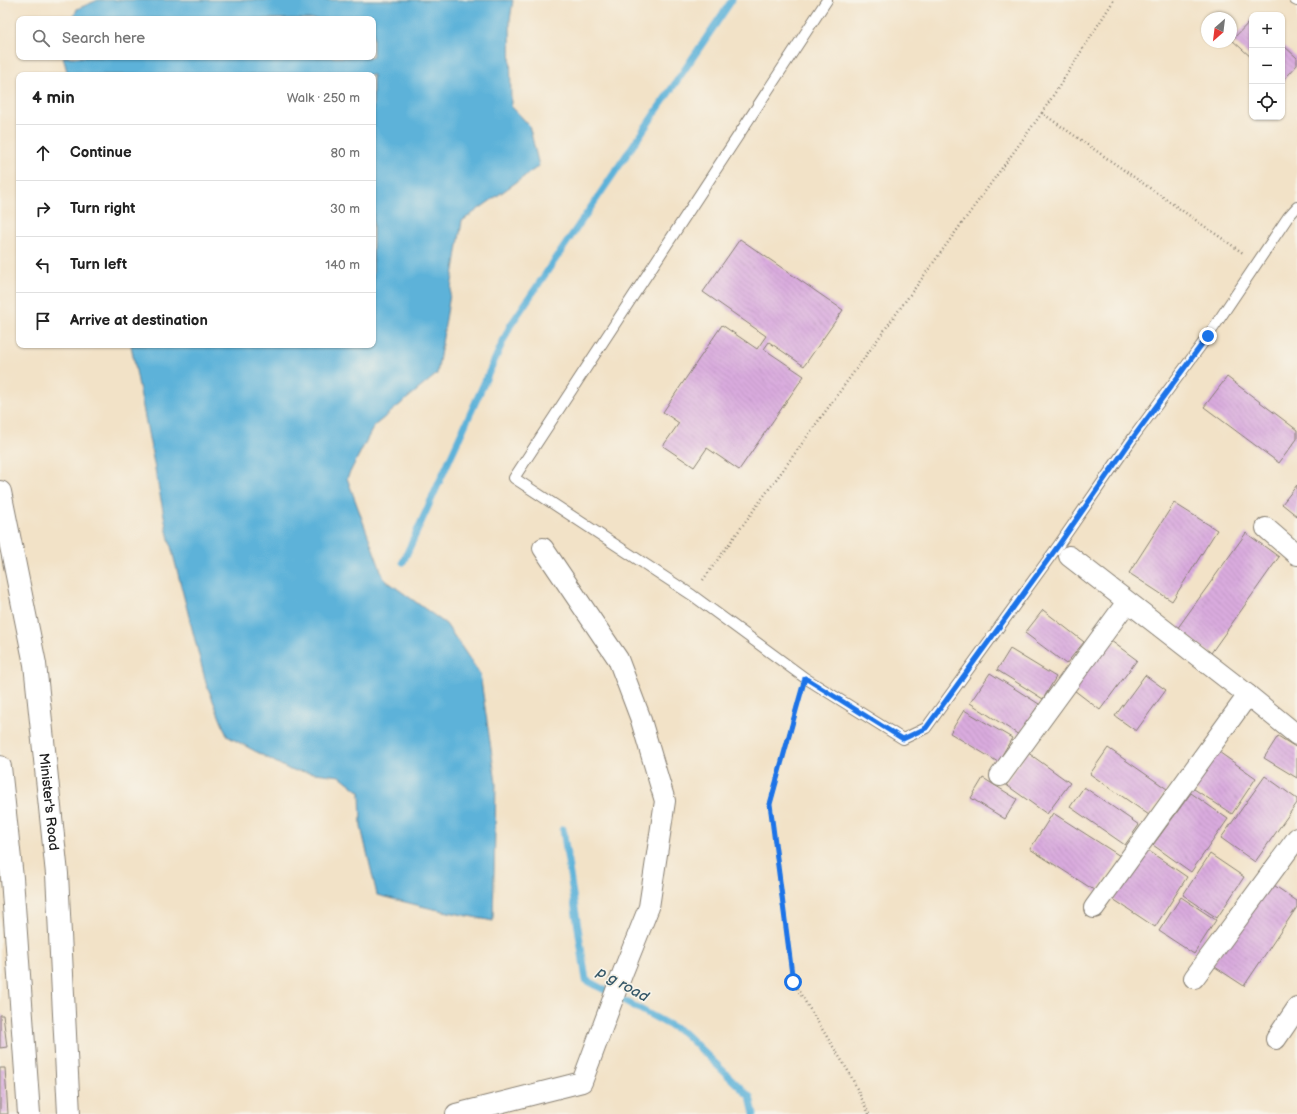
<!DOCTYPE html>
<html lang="en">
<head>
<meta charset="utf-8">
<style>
  body { margin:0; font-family:"Balsamiq Sans",sans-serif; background:#f2f2f2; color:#222 }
  .controls { position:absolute; right:12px; top:12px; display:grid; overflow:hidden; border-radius:8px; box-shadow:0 1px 3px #0004 }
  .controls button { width:36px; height:36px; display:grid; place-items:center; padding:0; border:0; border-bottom:1px solid #e0e0e0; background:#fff; color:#222; font:20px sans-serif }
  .compass { position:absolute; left:1201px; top:12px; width:36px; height:36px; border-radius:50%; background:#fff; box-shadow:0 1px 3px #0004; rotate:208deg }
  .stop { position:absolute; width:12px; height:12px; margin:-9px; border:3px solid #1a73e8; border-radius:50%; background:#fff }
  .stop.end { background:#1a73e8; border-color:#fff; box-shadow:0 1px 4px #0008 }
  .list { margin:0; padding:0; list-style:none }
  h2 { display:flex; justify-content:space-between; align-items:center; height:52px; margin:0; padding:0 16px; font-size:17px }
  h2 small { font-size:13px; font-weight:400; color:#767676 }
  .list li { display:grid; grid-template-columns:26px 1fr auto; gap:12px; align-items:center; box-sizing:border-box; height:56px; padding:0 16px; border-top:1px solid #e0e0e0 }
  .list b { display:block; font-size:15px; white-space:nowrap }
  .list em { font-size:13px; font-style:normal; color:#767676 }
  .icon { flex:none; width:22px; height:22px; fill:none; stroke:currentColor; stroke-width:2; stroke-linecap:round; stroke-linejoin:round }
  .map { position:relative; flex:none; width:1297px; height:1114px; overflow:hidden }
  .search { position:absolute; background:#fff; box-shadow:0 1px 3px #0004; left:16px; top:16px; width:360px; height:44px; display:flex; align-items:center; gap:10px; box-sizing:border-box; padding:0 14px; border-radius:8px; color:#767676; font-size:15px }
  .panel { position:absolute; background:#fff; box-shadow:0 1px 3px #0004; left:16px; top:72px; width:360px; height:276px; border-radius:8px }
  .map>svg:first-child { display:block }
</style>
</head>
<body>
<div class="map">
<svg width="1297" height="1114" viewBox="0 0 1297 1114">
  <defs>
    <pattern id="building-back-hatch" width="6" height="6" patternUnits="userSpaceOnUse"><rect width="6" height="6" fill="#d9abde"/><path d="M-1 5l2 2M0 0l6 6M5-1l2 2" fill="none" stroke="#ba93be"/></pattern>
  </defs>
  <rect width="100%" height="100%" fill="#f7f3e8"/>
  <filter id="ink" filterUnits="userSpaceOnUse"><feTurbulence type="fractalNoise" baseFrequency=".025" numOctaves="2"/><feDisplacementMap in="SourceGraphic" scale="8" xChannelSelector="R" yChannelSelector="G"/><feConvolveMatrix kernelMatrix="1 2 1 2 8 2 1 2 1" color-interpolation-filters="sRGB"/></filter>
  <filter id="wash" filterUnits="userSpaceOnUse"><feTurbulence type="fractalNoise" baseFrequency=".012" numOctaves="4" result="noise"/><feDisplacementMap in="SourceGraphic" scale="16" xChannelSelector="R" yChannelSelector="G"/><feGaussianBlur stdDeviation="0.9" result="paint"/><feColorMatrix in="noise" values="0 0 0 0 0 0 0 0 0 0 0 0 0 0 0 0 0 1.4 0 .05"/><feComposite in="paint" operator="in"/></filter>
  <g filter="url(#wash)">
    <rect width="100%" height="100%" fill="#f2e2c7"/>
    <!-- water -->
    <polygon fill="#5db2d9" stroke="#3c677a" points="98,0 513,0 510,20 511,106 529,125 539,166 462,221 437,374 374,426 347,478 384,579 446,624 480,674 496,783 493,921 429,908 377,895 361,827 360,792 340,776 290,770 227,736 206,683 167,531 131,345 373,345 373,75 68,75 63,57 373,57 373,19 73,19 77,9"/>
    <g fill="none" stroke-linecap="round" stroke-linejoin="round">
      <!-- stream -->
      <g stroke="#5db2d9" stroke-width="7">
        <polyline points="403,562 510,326 732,0"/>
        <polyline points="563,829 586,980 684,1033 750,1097 754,1114"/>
      </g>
    </g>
    <g id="blocks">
      <!-- building -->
      <g fill="url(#building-back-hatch)">
        <polygon points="1252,19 1252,58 1232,40"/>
        <polygon points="1282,44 1297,58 1297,65 1282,82"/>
        <polygon points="740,239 843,310 804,366 769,342 764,349 804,376 739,470 707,448 694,467 663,446 679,423 663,412 722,325 757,349 766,336 703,292"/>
        <polygon points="1227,377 1297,430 1297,439 1279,463 1204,407"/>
        <polygon points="1297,485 1297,516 1282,504"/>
        <polygon points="1174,503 1217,530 1172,601 1129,573"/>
        <polygon points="1246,533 1279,557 1211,653 1177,629"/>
        <polygon points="1043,610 1084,642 1066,664 1025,633"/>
        <polygon points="1107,638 1137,660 1100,710 1070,687"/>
        <polygon points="1010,649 1056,677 1043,699 997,670"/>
        <polygon points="990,673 1039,704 1019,735 970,703"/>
        <polygon points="1145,675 1166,690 1136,731 1115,716"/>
        <polygon points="964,710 1012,738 998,762 950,733"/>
        <polygon points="1278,736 1297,748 1297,778 1264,758"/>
        <polygon points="1108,748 1167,789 1149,815 1090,774"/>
        <polygon points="1216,750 1256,778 1232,814 1191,787"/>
        <polygon points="1027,752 1070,783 1047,814 1005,784"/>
        <polygon points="1265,776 1297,799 1297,803 1255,862 1221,838"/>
        <polygon points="983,778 1017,799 1005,819 971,798"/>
        <polygon points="1084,787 1139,825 1125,845 1070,807"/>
        <polygon points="1191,793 1228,819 1191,872 1153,845"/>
        <polygon points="1053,813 1120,856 1097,892 1030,849"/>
        <polygon points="1146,849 1187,877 1155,927 1113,899"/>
        <polygon points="1210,854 1244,877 1217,918 1183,895"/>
        <polygon points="1268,881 1297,901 1297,907 1244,986 1212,965"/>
        <polygon points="1181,897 1216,920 1194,954 1159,931"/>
        <polygon points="0,1015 3,1015 7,1047 0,1048"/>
        <polygon points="0,1068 5,1068 8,1114 0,1114"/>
      </g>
    </g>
  </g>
  <g filter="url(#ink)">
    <use href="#blocks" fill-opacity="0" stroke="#877f72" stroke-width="1"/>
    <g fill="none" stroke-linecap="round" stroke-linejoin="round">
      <!-- lane casing -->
      <g stroke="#877f72" stroke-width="12">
        <g id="lane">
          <polyline points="827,0 514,478 692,595 805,678 903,739 926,728 1058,546 1135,435 1208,336 1288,217 1297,207"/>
          <polyline points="1295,0 1297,1"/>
        </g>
      </g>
      <!-- street casing -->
      <g stroke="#877f72" stroke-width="22">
        <g id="street">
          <polyline points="1266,528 1297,555"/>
          <polyline points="1069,556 1248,695 1297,735"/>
          <polyline points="1000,776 1127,602"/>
          <polyline points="1094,908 1248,695"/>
          <polyline points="1194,978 1297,838"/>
          <polyline points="1276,1039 1297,1008"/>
          <polyline points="456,1114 582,1082 623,972 649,907 665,801 640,717 618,659 543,548"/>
        </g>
      </g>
      <!-- secondary casing -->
      <g stroke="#877f72" stroke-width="24">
        <g id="secondary">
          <path id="s1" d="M 0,492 L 35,664 L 57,874 L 69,1114"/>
          <polyline points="0,767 12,878 29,1114"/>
        </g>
      </g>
      <!-- path -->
      <g stroke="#877f72" stroke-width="2.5" stroke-dasharray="1 3" stroke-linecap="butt">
        <polyline points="1042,113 1114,0"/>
        <polyline points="703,580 1042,113 1243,253"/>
        <polyline points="800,695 770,804 793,982 850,1074 869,1114"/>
      </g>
      <!-- lane -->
      <use href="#lane" stroke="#fff" stroke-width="10"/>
      <!-- street -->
      <use href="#street" stroke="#fff" stroke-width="20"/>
      <!-- secondary -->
      <use href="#secondary" stroke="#fff" stroke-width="22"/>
    </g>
  </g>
  <g fill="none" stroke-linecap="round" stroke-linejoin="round" filter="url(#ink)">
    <!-- route -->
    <polyline stroke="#1a73e8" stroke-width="5" points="793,982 770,804 805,678 903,739 926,728 1058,546 1135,435 1208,336"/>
  </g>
  <g text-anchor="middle" stroke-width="3.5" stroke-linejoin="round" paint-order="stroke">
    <!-- street labels -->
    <g font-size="14" fill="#1c1c1c" stroke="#f7f3e8">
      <text dy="5" stroke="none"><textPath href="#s1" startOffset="314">Minister's Road</textPath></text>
    </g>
    <!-- water labels -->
    <g font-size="15" font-style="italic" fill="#365868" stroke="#f7f3e8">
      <text transform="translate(623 984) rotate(29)" y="5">p g road</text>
    </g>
  </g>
</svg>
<div class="controls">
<button>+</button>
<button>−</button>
<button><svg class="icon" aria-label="locate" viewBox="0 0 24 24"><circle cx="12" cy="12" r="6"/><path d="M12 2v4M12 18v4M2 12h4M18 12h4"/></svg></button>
</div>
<svg class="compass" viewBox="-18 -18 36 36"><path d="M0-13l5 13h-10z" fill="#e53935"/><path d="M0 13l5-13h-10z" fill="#767676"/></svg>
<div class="stop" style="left:793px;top:982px"></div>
<div class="stop end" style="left:1208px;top:336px"></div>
<div class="search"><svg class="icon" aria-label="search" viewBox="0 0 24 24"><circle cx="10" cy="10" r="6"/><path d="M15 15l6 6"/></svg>Search here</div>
<section class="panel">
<h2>4 min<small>Walk · 250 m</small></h2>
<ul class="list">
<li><svg class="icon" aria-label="ahead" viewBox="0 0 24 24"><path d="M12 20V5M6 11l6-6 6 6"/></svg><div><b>Continue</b></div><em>80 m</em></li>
<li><svg class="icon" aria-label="right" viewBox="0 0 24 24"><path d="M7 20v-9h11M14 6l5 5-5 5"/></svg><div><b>Turn right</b></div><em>30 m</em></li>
<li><svg class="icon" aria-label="left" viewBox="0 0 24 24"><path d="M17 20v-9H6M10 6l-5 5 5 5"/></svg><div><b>Turn left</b></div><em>140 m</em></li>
<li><svg class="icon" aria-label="arrive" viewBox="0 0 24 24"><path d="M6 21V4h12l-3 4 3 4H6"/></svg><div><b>Arrive at destination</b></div></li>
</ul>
</section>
</div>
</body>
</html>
